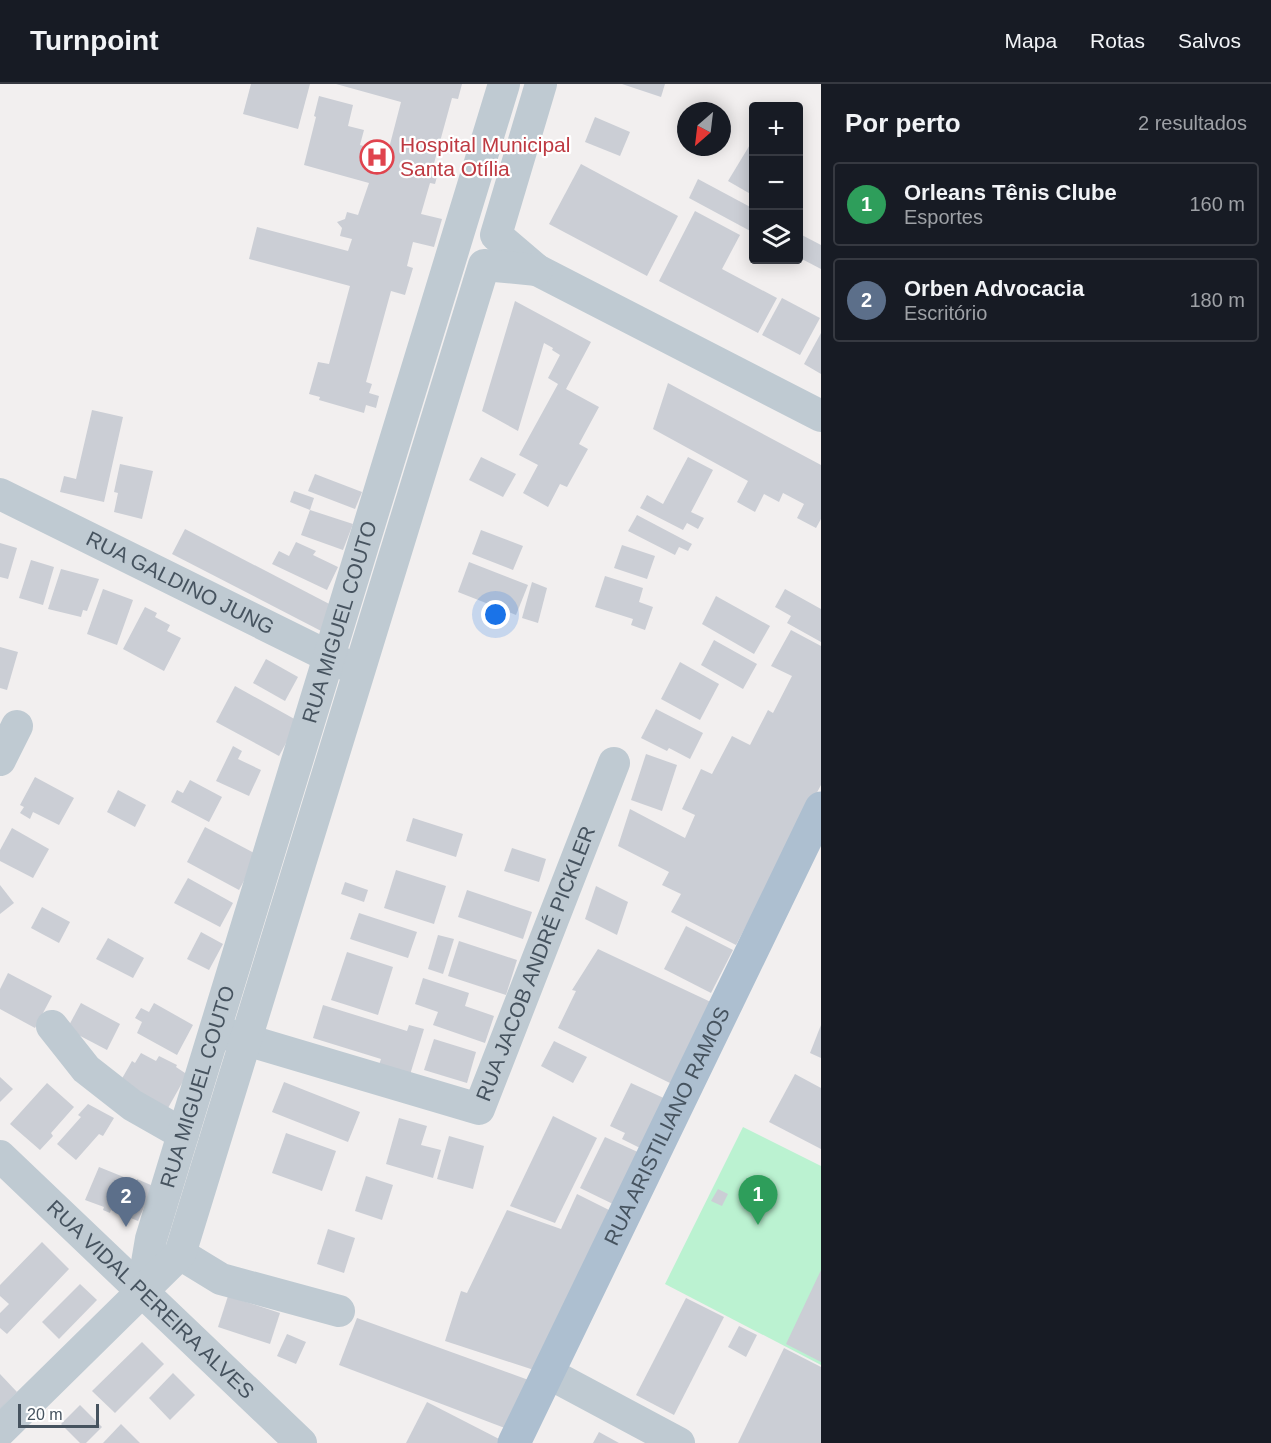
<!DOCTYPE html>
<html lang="pt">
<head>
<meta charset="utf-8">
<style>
  body { margin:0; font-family:Arial,sans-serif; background:#242831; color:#f1f3f6 }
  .controls { position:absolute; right:18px; top:18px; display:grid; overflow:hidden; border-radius:6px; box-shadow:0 3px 15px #0003 }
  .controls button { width:54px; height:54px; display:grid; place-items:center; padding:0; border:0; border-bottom:2px solid #363941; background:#171b24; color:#f1f3f6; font:30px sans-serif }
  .compass { position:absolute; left:677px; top:18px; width:54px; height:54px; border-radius:50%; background:#171b24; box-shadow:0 3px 15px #0003; rotate:208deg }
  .scale { position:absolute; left:18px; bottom:15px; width:81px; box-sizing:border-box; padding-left:6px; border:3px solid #46535f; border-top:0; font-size:16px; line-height:21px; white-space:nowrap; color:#46535f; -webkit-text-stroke:4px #fff; paint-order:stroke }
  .you { position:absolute; left:496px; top:531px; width:21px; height:21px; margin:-15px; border:4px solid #fff; border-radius:50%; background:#1a73e8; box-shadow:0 0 0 9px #1a73e833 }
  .badge { display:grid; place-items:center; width:39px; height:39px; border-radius:50%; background:#0c6ff0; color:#fff; font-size:20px; font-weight:700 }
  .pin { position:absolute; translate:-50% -50px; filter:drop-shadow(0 2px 3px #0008) }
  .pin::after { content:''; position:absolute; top:32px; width:21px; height:18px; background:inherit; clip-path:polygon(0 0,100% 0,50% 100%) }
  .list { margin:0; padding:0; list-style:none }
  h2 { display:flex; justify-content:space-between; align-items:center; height:78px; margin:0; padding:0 24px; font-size:26px }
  h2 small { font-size:20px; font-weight:400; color:#9ea1a6 }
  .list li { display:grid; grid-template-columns:39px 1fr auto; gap:18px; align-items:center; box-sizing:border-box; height:84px; margin:0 12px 12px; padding:0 12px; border:2px solid #363941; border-radius:6px }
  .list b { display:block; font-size:22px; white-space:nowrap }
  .list p { margin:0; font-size:20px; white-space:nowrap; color:#9ea1a6 }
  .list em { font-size:20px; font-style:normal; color:#9ea1a6 }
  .icon { flex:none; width:33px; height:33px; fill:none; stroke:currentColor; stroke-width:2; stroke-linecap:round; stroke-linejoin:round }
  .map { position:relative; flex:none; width:821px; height:1359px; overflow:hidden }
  header { display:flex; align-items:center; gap:36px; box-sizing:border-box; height:84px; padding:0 30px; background:#171b24; border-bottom:2px solid #363941 }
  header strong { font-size:28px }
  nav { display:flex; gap:33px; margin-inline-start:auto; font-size:21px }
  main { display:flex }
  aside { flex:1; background:#171b24 }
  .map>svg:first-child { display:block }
</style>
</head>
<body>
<header>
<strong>Turnpoint</strong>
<nav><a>Mapa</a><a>Rotas</a><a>Salvos</a></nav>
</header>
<main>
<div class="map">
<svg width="821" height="1359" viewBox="0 0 821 1359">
  <rect width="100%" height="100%" fill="#f2efef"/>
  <!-- pitch -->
  <polygon fill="#bbf2d1" points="743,1043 821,1082 821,1281 665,1200"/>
  <!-- building -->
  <g fill="#cbced5">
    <polygon points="251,0 310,0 298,45 243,30"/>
    <polygon points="336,0 462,0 458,15 452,14 433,83 439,85 435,100 430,99 421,130 442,135 434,163 413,158 407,182 413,184 405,211 391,207 366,298 372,300 369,309 379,312 376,324 366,321 364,329 319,316 320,313 309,310 318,278 329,280 350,202 249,175 257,143 348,167 352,155 340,152 342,144 337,138 345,135 347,128 358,131 369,99 304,81 316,33 314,32 319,12 353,21 348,42 364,46 360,61 388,68 401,18"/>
    <polygon points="622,0 665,0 661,13"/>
    <polygon points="595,33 630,48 620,72 585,58"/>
    <polygon points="754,54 754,112 728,97"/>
    <polygon points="581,80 678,132 647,192 549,140"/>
    <polygon points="698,95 754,125 754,149 689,114"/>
    <polygon points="695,127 740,151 722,185 777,214 758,249 659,197"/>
    <polygon points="798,149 821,161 821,185 798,173"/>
    <polygon points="782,214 820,234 800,271 762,251"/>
    <polygon points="515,217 591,258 566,305 599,323 579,360 588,365 567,403 560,400 548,423 523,409 538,381 519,371 558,300 548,294 560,271 552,266 553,264 544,259 518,347 482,327"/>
    <polygon points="821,249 821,290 804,280"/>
    <polygon points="668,299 821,381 821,435 816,444 797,434 804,420 783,409 779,418 764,410 755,428 737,418 748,397 653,345"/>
    <polygon points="92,326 123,333 104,418 60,408 64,392 76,395"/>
    <polygon points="481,373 516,390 503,413 469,396"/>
    <polygon points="688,373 713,386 691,428 704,434 698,445 687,439 683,446 640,424 647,411 663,420"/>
    <polygon points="120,380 153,387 142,435 114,428 118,409 114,408"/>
    <polygon points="315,390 362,408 355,425 308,407"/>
    <polygon points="294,407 314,414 310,426 290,418"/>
    <polygon points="310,426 353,440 343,466 301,451"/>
    <polygon points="637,431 692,460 688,467 679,463 675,471 628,447"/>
    <polygon points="185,445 337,524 325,549 172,470"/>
    <polygon points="481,446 523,462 513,486 472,470"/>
    <polygon points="296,458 316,467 313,471 338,483 327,506 272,480 279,467 289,472"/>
    <polygon points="0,459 17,464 8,495 0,493"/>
    <polygon points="622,461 655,472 647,495 614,484"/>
    <polygon points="31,476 54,483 43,521 19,514"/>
    <polygon points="469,478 528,501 516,531 458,508"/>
    <polygon points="61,485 99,495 87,527 83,526 81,533 48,525"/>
    <polygon points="605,492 643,504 639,518 653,523 645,546 631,541 633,535 595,523"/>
    <polygon points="532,498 547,504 538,539 522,534"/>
    <polygon points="103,505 133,516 117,561 87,550"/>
    <polygon points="785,505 821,525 821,558 787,539 791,532 775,523"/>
    <polygon points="716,512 770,542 754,570 702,540"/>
    <polygon points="145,523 157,529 155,533 170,541 167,547 181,554 164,587 123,565"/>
    <polygon points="791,546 821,562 821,701 736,861 671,828 681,810 662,801 669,788 618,762 630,725 685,754 695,731 682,725 701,685 712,690 732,652 750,661 768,626 773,629 792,592 771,582"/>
    <polygon points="714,556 757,580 743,605 701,581"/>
    <polygon points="0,563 18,568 7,606 0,604"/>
    <polygon points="266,575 298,593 285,617 253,599"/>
    <polygon points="680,578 719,600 700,636 661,615"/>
    <polygon points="235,602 298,637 279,672 216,638"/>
    <polygon points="656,625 703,649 690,675 669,664 667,667 641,654"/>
    <polygon points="233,662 242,667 238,675 261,686 249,712 216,697"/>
    <polygon points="646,670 677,681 662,727 631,716"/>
    <polygon points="35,693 74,714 59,741 33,728 30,735 20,729 24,723 20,721"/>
    <polygon points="190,696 222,713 209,738 171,718 177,706 183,709"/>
    <polygon points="118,706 146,721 135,743 107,728"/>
    <polygon points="413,734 463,750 456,773 406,757"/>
    <polygon points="205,743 258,771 239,806 187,778"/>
    <polygon points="12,744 49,765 33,794 0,777 0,766"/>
    <polygon points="512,764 546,775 539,798 504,787"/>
    <polygon points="396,786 446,802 434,840 384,824"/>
    <polygon points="188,794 233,819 220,843 174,819"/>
    <polygon points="345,798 368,806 364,818 341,810"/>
    <polygon points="0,801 14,819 0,830"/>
    <polygon points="596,802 628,818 617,851 585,835"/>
    <polygon points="467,806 532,828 523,855 458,833"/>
    <polygon points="42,823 70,838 59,859 31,844"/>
    <polygon points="359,829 417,848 408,874 350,855"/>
    <polygon points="686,842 733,866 711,909 664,885"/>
    <polygon points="201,848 223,860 209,886 187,875"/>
    <polygon points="438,851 454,855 443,890 428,885"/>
    <polygon points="108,854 144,874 133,894 96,875"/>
    <polygon points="459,857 517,876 506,911 448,892"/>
    <polygon points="598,865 715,920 674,1001 558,944 576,907 572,906"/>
    <polygon points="347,868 393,883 378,931 331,916"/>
    <polygon points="8,889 52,912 35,944 0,925 0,905"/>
    <polygon points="423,894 469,909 465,922 494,932 485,959 433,941 438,928 415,920"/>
    <polygon points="81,919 120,940 107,966 67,945"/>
    <polygon points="154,919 193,941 177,971 137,949 142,938 135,934 141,924 149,928"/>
    <polygon points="323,921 407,947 409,941 424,945 409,994 378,984 381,975 313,954"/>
    <polygon points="821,941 821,974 810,969"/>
    <polygon points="434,955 476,968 467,999 424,986"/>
    <polygon points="554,957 587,973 573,999 541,982"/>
    <polygon points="141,969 156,977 159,972 177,981 176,983 185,989 186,992 168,1024 120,998 132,977 135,979"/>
    <polygon points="795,990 821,1004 821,1065 769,1038"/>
    <polygon points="0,993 13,1005 0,1018"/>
    <polygon points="284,998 360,1028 348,1058 272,1028"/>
    <polygon points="47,999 74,1023 51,1049 53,1052 40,1066 10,1040"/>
    <polygon points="631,999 668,1016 644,1066 622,1055 625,1049 610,1042"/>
    <polygon points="88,1020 114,1034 103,1052 99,1050 76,1076 57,1060 81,1033 78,1031"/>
    <polygon points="553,1032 597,1054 555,1139 510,1122"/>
    <polygon points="399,1034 427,1042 421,1061 441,1066 433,1094 386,1080"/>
    <polygon points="286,1049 336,1067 322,1107 272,1089"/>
    <polygon points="449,1052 484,1062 473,1105 437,1095"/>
    <polygon points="605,1053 642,1070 617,1122 580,1104"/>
    <polygon points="99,1083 136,1098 137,1095 153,1102 138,1137 111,1126 110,1129 103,1126 104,1123 85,1116"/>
    <polygon points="366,1092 393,1101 382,1136 355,1127"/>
    <polygon points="718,1105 728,1110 722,1122 711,1117"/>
    <polygon points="577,1110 613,1128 537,1287 445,1257 461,1207 467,1209 507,1126 561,1145"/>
    <polygon points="328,1145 355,1154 344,1189 317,1180"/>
    <polygon points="42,1158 69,1185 7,1250 0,1244 0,1229 9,1220 0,1212 0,1201"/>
    <polygon points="821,1186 821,1278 786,1260"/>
    <polygon points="80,1200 97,1216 59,1255 42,1238"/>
    <polygon points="228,1212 280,1229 270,1260 218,1243"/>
    <polygon points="686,1214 724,1233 674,1331 636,1311"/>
    <polygon points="357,1234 534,1298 510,1346 339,1281"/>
    <polygon points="739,1242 757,1251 746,1273 728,1263"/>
    <polygon points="287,1250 306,1258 296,1280 277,1272"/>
    <polygon points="142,1258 164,1280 115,1329 92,1307"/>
    <polygon points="784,1264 821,1283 821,1359 738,1359"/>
    <polygon points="173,1289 195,1311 170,1336 149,1314"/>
    <polygon points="0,1290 17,1308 0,1325"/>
    <polygon points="427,1318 503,1357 502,1359 406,1359"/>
    <polygon points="80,1321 102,1343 86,1359 80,1359 61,1340"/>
    <polygon points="121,1340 140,1359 103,1359"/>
    <polygon points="599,1348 619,1359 593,1359"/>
  </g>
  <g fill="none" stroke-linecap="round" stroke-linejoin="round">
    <!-- minor -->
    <g stroke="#bfcad2" stroke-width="32">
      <polyline points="541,0 496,151 537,186 821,332"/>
      <path id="s1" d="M 0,410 L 346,581"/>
      <polyline points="0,676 17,642"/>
      <polyline points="52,942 86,985 132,1021 183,1050"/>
      <path id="s2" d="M 226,950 L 479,1025 L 614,679"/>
      <path id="s3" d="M 0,1072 L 301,1359"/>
      <polyline points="180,1170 221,1195 339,1227"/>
      <path id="s4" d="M 142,1208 L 151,1155 L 504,0"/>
      <polyline points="548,1289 679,1359"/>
      <polyline points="0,1347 180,1170 484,181 537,186"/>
    </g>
    <!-- major -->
    <path stroke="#adbfd0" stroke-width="33" id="s5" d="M 514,1359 L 821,724"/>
  </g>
  <!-- icons -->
  <defs>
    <g id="hospital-ring" transform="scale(1.725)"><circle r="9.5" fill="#fff" stroke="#e0444e" stroke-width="1.5"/><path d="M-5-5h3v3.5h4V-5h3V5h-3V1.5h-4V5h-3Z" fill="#e0444e"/></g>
  </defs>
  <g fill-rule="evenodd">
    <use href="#hospital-ring" x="377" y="73"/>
  </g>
  <g text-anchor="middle" stroke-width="4.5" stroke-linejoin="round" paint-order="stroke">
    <!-- health labels -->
    <g font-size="21" fill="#be3a42" stroke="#fff" text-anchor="start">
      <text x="400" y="68">Hospital Municipal<tspan x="400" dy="24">Santa Otília</tspan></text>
    </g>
    <!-- street labels -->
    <g font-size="21" fill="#46535f" stroke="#fff">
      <text dy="7" stroke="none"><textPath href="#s1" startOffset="201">RUA GALDINO JUNG</textPath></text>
      <text dy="7" stroke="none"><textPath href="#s4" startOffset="699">RUA MIGUEL COUTO</textPath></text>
      <text dy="7" stroke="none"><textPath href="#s2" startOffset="420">RUA JACOB ANDRÉ PICKLER</textPath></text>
      <text dy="7" stroke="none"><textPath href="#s4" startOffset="213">RUA MIGUEL COUTO</textPath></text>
      <text dy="7" stroke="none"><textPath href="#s5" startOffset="352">RUA ARISTILIANO RAMOS</textPath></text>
      <text dy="7" stroke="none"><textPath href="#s3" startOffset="208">RUA VIDAL PEREIRA ALVES</textPath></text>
    </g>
  </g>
</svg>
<div class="controls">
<button>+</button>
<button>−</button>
<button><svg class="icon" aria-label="layers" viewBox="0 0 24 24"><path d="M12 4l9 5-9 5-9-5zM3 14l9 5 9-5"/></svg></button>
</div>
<svg class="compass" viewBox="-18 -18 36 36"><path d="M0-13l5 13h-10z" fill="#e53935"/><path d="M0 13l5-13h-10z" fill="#9ea1a6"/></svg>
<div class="scale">20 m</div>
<div class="you"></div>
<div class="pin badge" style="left:758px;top:1141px;background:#2e9e5b">1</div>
<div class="pin badge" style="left:126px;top:1143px;background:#5c6f8a">2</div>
</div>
<aside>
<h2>Por perto<small>2 resultados</small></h2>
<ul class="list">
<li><span class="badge" style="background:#2e9e5b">1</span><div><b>Orleans Tênis Clube</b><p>Esportes</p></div><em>160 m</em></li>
<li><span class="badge" style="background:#5c6f8a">2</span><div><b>Orben Advocacia</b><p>Escritório</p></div><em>180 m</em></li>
</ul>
</aside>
</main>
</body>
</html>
